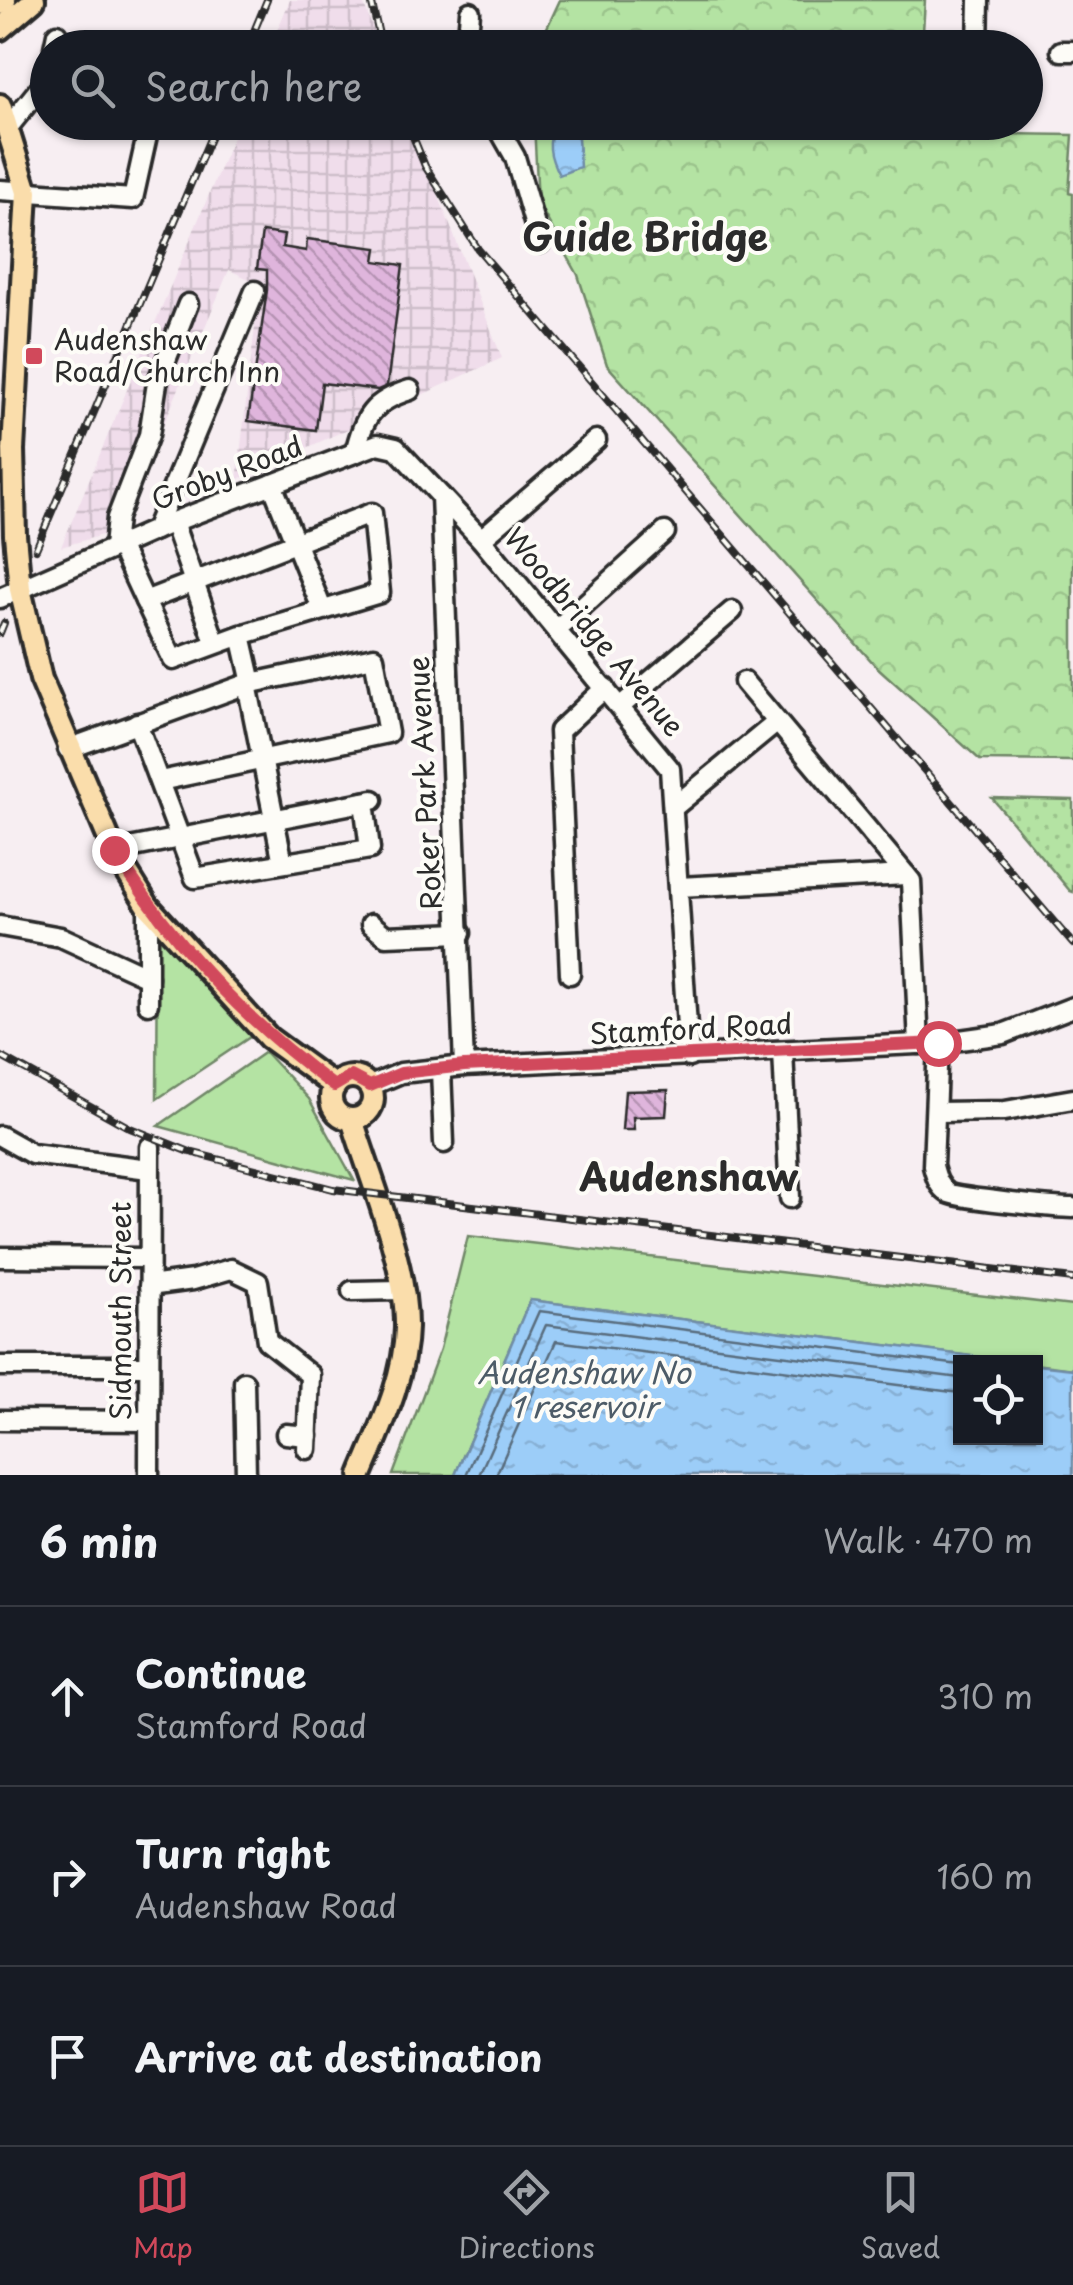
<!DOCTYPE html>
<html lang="en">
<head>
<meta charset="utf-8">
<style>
  body { margin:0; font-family:"Playpen Sans",sans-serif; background:#20242c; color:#f1f3f6 }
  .controls { position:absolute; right:30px; bottom:30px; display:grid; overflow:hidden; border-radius:0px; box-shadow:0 2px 8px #0004 }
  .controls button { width:90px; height:90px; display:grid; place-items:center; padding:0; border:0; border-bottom:2px solid #363941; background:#171b24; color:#f1f3f6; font:50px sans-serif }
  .stop { position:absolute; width:30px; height:30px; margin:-22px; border:8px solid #d1495b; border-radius:50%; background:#fff }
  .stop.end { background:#d1495b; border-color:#fff; box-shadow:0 2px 10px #0008 }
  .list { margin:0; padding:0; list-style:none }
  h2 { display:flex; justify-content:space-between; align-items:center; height:130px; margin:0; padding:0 40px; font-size:42px }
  h2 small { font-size:32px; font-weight:400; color:#9ea1a6 }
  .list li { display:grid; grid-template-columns:65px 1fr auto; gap:30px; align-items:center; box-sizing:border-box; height:180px; padding:0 40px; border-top:2px solid #363941 }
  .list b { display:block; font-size:38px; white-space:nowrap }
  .list p { margin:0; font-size:32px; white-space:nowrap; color:#9ea1a6 }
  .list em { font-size:32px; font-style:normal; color:#9ea1a6 }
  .icon { flex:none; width:55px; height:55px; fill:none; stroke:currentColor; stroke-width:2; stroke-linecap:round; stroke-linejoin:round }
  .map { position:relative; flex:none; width:1073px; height:1475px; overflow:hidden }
  .search { position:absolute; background:#171b24; box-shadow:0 2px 8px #0004; left:30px; right:30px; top:30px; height:110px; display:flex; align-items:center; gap:25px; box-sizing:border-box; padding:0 35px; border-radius:55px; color:#9ea1a6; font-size:38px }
  .sheet { height:670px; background:#171b24 }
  nav { display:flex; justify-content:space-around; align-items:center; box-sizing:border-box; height:140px; border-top:2px solid #363941; background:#171b24; font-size:28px; color:#9ea1a6 }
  nav a { display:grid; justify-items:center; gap:5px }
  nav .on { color:#d1495b }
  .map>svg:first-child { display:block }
</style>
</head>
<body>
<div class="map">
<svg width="1073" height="1475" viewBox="0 0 1073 1475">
  <defs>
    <pattern id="industrial-grid" width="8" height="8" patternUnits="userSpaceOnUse" patternTransform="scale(2.5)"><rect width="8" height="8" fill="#f0ddeb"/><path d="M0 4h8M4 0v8" fill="none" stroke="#cebeca"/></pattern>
    <pattern id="park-crowns" width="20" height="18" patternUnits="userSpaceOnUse" patternTransform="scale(2.5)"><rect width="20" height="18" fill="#b4e3a3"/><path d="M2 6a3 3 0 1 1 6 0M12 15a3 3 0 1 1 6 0" fill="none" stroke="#9bc38c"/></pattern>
    <pattern id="garden-dots" width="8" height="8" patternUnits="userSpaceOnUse" patternTransform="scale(2.5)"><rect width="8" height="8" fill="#b4e3a3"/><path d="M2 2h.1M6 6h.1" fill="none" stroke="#9bc38c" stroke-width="1.8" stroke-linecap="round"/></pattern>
    <pattern id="water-ripples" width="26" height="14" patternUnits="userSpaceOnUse" patternTransform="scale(2.5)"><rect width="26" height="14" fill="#9ccdf8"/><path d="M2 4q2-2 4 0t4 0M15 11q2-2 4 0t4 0" fill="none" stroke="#87b0d5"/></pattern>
    <pattern id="building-back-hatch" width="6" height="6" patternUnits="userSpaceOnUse" patternTransform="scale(2.5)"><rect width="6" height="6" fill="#dfb5dc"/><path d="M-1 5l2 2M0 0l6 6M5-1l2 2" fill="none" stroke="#b593b3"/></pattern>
  </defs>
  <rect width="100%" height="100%" fill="#f7eef2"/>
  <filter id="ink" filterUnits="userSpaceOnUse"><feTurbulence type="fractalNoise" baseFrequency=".01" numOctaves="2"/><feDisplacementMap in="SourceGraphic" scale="20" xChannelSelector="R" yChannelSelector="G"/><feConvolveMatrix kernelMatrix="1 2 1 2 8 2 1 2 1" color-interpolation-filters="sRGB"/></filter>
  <g filter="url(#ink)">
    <!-- industrial -->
    <g fill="url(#industrial-grid)">
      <polygon points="290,0 362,0 380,47 270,47"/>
      <polygon points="239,123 410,123 502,358 237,480 260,284 229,270 119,530 61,547"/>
    </g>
    <!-- grass -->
    <g fill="#b4e3a3" stroke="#708767" stroke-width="2.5">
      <polygon points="158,926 253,1035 157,1099"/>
      <polygon points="265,1052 309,1099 354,1180 158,1126"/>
      <polygon points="468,1236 1073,1306 1073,1369 530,1300 455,1475 393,1475 440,1349"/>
    </g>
    <!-- park -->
    <g fill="url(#park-crowns)" stroke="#708767" stroke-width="2.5">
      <polygon points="560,0 925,0 922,47 538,47"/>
      <polygon points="919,122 919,133 1073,135 1069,193 1073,194 1073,761 980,760 876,666 607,365 578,275 538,203 534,123"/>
    </g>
    <!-- garden -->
    <polygon fill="url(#garden-dots)" stroke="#708767" stroke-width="2.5" points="992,798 1073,800 1073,892 1070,891"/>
    <!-- water -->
    <g fill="url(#water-ripples)" stroke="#6f8ca6" stroke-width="2.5">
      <path d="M 556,123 L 564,123 L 578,138 L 580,167 L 559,175 C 549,156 546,142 556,123 Z"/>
      <polygon points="530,1300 1019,1362 960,1362 960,1438 1036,1438 1036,1365 1073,1369 1073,1475 455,1475"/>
    </g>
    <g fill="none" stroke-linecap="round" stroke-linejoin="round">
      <!-- shore -->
      <g stroke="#586c7d" stroke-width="2.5">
        <polyline points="466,1475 539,1311 960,1365"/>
        <polyline points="479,1475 546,1325 960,1378"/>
        <polyline points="496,1475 556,1341 960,1393"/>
      </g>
    </g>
    <!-- building -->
    <g fill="url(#building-back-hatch)" stroke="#2b2b2b" stroke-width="2.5">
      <polygon points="262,232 284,235 282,247 306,251 307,239 377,248 375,261 403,265 387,386 378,390 322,383 316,430 248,421 267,290 267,270 257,269"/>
      <polygon points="668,1090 666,1116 633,1117 634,1130 622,1130 625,1091"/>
    </g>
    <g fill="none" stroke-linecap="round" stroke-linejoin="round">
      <!-- minor casing -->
      <g stroke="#2b2b2b" stroke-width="25">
        <g id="minor">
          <polyline points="54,48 57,34"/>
          <polyline points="467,48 470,12"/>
          <polyline points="978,48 979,0"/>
          <polyline points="1061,51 1073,51"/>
          <polyline points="495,122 515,157 540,243"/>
          <polyline points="10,125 44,83 48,70"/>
          <polyline points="0,190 133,199 150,122"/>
          <path d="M 355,453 C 363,417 373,401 410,390"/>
          <polyline points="272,484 322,609"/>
          <polyline points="441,496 464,1066"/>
          <polyline points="173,522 215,642"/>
          <polyline points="155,530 255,291"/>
          <polyline points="481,539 596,440"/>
          <polyline points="119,545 145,601"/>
          <polyline points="114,547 117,518 149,435 157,383 188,304"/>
          <polyline points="0,598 173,522 378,444 396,448 481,539 670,769 689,1057"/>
          <polyline points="557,629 665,532"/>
          <polyline points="241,635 173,660 145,601 372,513 380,593 241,635 252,683"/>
          <polyline points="744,682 911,881 919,1044"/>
          <polyline points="247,684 283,863"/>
          <polyline points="621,706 732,611"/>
          <polyline points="137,723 195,878 370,849 364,802"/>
          <polyline points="68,749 247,684 374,657 388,733 160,781"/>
          <polyline points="674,807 776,723"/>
          <polyline points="114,851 373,800"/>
          <polyline points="679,887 906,875"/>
          <polyline points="371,924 386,936 461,933"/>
          <polyline points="0,926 61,937 148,977"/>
          <polyline points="570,974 559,731 605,688"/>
          <polyline points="148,1004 148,906"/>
          <path d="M 938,1043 L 933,1166 C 936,1177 938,1186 948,1193 C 953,1198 1058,1208 1073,1208"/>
          <polyline points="783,1051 790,1198"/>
          <polyline points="441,1070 444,1143"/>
          <polyline points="370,1086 401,1073 464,1066 938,1043 1003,1034 1073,1007"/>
          <polyline points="938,1112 1005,1111 1073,1099"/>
          <polyline points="0,1136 32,1154 149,1169"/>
          <polyline points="0,1257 147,1258"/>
          <polyline points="149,1286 193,1280 231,1269 258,1282 267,1341 310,1375 307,1449"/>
          <polyline points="352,1291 401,1290"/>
          <polyline points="0,1366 148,1366"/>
          <polyline points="244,1382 246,1475"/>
          <polyline points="0,1420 148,1421"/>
          <polyline points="286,1434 308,1436"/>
          <polyline points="149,1475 150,1147"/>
        </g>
      </g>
      <!-- major casing -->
      <g stroke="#2b2b2b" stroke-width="28">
        <g id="major">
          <polyline points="0,4 5,0"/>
          <polyline points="0,29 34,0"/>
          <polyline points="0,105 27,192 13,450 15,535 20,589 41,679 114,851 148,906 269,1038 335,1086"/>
          <circle cx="352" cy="1098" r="21"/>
          <path d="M 352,1119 C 371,1181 407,1264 406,1328 C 405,1379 380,1429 361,1475"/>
        </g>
      </g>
      <!-- minor -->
      <use href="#minor" stroke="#fdfcf7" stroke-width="18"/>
      <!-- major -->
      <use href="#major" stroke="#faddab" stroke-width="20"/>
      <!-- rail casing -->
      <g stroke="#2b2b2b" stroke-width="8">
        <g id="rail">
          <polyline points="371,0 382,48"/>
          <polyline points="247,48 267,0"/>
          <polyline points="407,122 425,166 478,249 1073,944"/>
          <polyline points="36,549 217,122"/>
          <polyline points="0,633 4,623"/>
          <polyline points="0,1056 130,1128 190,1152 333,1189 1073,1279"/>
        </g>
      </g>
      <!-- rail -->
      <use href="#rail" stroke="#fdfcf7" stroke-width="4" stroke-dasharray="11" stroke-linecap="butt"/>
    </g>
  </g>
  <g fill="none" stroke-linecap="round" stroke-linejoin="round" filter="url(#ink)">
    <!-- route -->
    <path stroke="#d1495b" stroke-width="12" d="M 114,850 C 171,943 247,1022 334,1086 L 351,1076 L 370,1086 L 401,1073 L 464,1066 L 938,1043"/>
  </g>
  <!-- markers -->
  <rect fill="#d1495b" stroke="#fdfcf7" stroke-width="4" x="24" y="346" width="20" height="20" rx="5"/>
  <g text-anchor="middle" stroke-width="8" stroke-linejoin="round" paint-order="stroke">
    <!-- poi labels -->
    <g font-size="28" fill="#2b2b2b" stroke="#fdfcf7" text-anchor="start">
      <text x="54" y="350">Audenshaw<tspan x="54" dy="32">Road/Church Inn</tspan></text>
    </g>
    <!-- street labels -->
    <g font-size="28" fill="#2b2b2b" stroke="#fdfcf7">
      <text transform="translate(227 473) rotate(-21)" y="10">Groby Road</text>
      <text transform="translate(594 632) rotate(50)" y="10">Woodbridge Avenue</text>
      <text transform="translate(425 783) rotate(-93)" y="10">Roker Park Avenue</text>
      <text transform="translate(691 1029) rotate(-3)" y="10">Stamford Road</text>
      <text transform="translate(121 1311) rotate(-90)" y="10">Sidmouth Street</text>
    </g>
    <!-- water labels -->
    <g font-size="30" font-style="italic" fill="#4d5c68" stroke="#fdfcf7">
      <text x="584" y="1384">Audenshaw No<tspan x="584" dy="34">1 reservoir</tspan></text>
    </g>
    <!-- district labels -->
    <g font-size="38" font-weight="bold" fill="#2b2b2b" stroke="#fdfcf7">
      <text x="645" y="251">Guide Bridge</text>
      <text x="689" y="1191">Audenshaw</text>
    </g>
  </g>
</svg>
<div class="controls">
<button><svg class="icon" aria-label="locate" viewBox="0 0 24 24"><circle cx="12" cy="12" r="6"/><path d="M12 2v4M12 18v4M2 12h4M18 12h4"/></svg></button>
</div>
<div class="stop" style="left:938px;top:1043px"></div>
<div class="stop end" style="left:114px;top:850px"></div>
<div class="search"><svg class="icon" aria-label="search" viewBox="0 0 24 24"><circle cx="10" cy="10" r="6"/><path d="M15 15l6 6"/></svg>Search here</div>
</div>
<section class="sheet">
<h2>6 min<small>Walk · 470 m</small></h2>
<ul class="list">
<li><svg class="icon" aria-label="ahead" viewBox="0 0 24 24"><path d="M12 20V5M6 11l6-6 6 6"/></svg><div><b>Continue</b><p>Stamford Road</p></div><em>310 m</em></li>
<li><svg class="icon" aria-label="right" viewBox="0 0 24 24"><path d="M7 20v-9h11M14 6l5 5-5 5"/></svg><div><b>Turn right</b><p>Audenshaw Road</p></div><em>160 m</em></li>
<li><svg class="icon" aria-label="arrive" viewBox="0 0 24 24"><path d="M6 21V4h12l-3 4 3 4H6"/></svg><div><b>Arrive at destination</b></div></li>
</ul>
</section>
<nav>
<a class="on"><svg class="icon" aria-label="map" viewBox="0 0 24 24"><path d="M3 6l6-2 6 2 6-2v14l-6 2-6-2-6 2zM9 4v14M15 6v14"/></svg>Map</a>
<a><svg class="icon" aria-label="directions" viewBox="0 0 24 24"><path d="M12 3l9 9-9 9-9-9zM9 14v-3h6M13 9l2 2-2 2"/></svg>Directions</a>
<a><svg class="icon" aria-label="saved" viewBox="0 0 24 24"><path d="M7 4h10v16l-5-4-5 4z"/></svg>Saved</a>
</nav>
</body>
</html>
